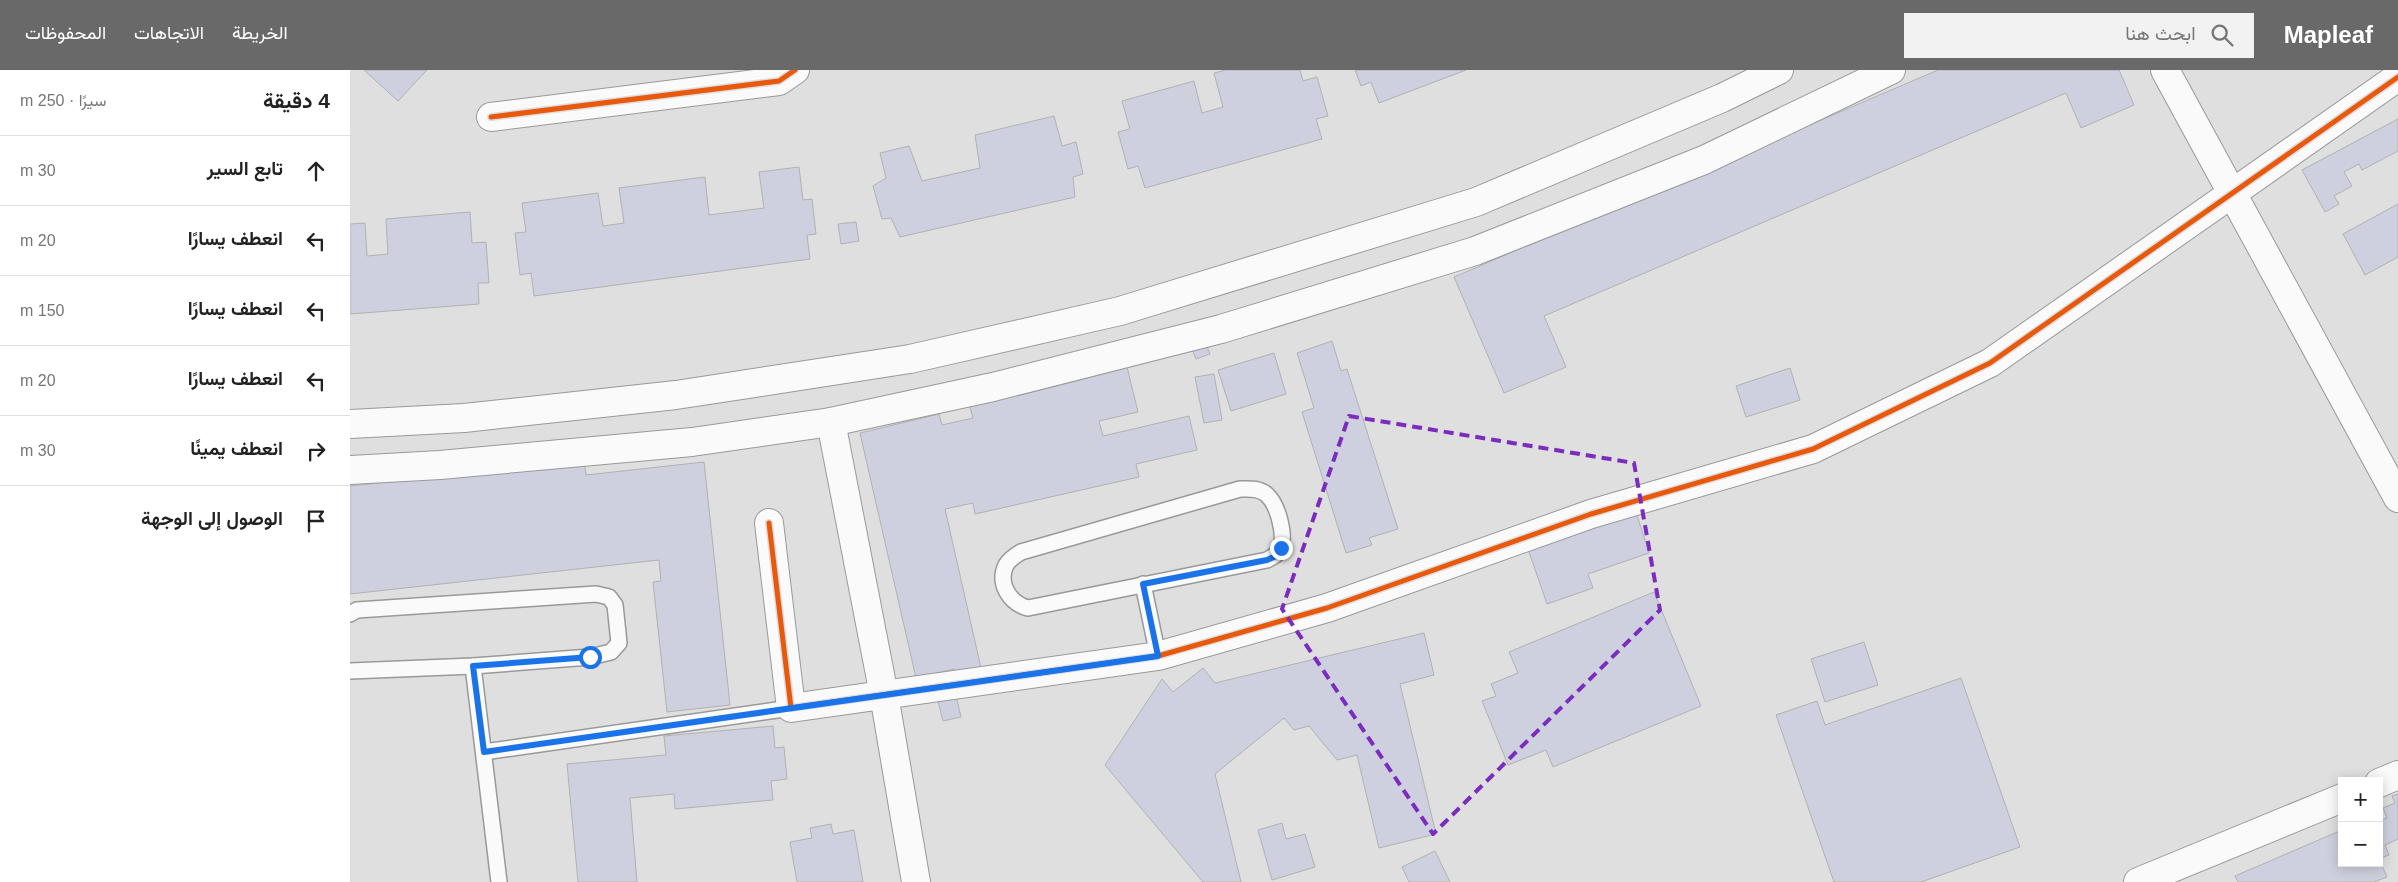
<!DOCTYPE html>
<html lang="ar">
<head>
<meta charset="utf-8">
<style>
  body { margin:0; font-family:Arial,Vazirmatn,sans-serif; background:#f2f2f2; color:#222; direction:rtl }
  .controls { position:absolute; right:15px; bottom:15px; display:grid; overflow:hidden; border-radius:0px; box-shadow:0 2px 12px #0003 }
  .controls button { width:45px; height:45px; display:grid; place-items:center; padding:0; border:0; border-bottom:1px solid #e0e0e0; background:#fff; color:#222; font:25px sans-serif }
  .stop { position:absolute; width:15px; height:15px; margin:-11px; border:4px solid #1a73e8; border-radius:50%; background:#fff }
  .stop.end { background:#1a73e8; border-color:#fff; box-shadow:0 1px 5px #0008 }
  .list { margin:0; padding:0; list-style:none }
  h2 { display:flex; justify-content:space-between; align-items:center; height:65px; margin:0; padding:0 20px; font-size:21px }
  h2 small { font-size:16px; font-weight:400; color:#767676 }
  .list li { display:grid; grid-template-columns:32px 1fr auto; gap:15px; align-items:center; box-sizing:border-box; height:70px; padding:0 20px; border-top:1px solid #e0e0e0 }
  .list b { display:block; font-size:19px; white-space:nowrap }
  .list em { font-size:16px; font-style:normal; color:#767676 }
  .icon { flex:none; width:28px; height:28px; fill:none; stroke:currentColor; stroke-width:2; stroke-linecap:round; stroke-linejoin:round }
  .map { position:relative; flex:none; width:2048px; height:812px; overflow:hidden; direction:ltr }
  header { display:flex; align-items:center; gap:30px; box-sizing:border-box; height:70px; padding:0 25px; background:#696969; color:#fff }
  header strong { font-size:24px }
  nav { display:flex; gap:28px; margin-inline-start:auto; font-size:18px }
  .search { width:350px; height:45px; background:#f2f2f2; display:flex; align-items:center; gap:12px; box-sizing:border-box; padding:0 18px; border-radius:0px; color:#767676; font-size:19px }
  main { display:flex }
  aside { flex:1; background:#fff }
  .map>svg:first-child { display:block }
</style>
</head>
<body>
<header>
<strong>Mapleaf</strong>
<div class="search"><svg class="icon" aria-label="search" viewBox="0 0 24 24"><circle cx="10" cy="10" r="6"/><path d="M15 15l6 6"/></svg>ابحث هنا</div>
<nav><a>الخريطة</a><a>الاتجاهات</a><a>المحفوظات</a></nav>
</header>
<main>
<div class="map">
<svg width="2048" height="812" viewBox="0 0 2048 812">
  <rect width="100%" height="100%" fill="#dfdfdf"/>
  <!-- building -->
  <g fill="#ced0df" stroke="#b1b1b1">
    <polygon points="14,0 77,0 48,31"/>
    <polygon points="876,0 950,0 953,11 967,7 978,46 966,49 972,69 795,118 788,96 778,99 768,62 780,59 772,31 844,11 852,43 873,37 864,3"/>
    <polygon points="1005,0 1116,0 1029,33 1021,12 1011,16"/>
    <polygon points="1588,0 1769,0 1784,35 1731,58 1716,23 1194,246 1216,297 1154,323 1104,207"/>
    <polygon points="704,46 712,76 726,72 733,104 723,107 725,127 550,167 541,148 532,149 523,116 536,108 530,83 559,76 572,111 630,98 625,65"/>
    <polygon points="2048,49 2048,81 2012,100 2009,94 1994,102 2002,116 1984,126 1989,134 1975,142 1952,100"/>
    <polygon points="449,97 453,130 462,129 466,164 457,165 460,189 184,226 181,203 170,205 165,163 176,162 172,133 248,123 253,156 274,153 269,118 355,107 359,145 414,138 409,102"/>
    <polygon points="2048,134 2048,187 2015,205 1993,164"/>
    <polygon points="120,142 122,173 136,172 139,213 128,213 129,234 0,244 0,154 15,153 17,186 38,184 36,149"/>
    <polygon points="506,152 509,171 491,174 488,154"/>
    <polygon points="854,269 860,284 846,289 840,274"/>
    <polygon points="982,271 991,301 997,299 1048,459 1019,468 1022,475 996,483 952,342 964,338 947,283"/>
    <polygon points="924,283 936,324 881,341 868,300"/>
    <polygon points="777,297 788,342 749,351 753,366 839,346 847,380 786,394 789,407 625,444 623,433 595,439 631,598 605,604 604,599 566,608 510,363 589,344 592,355 623,348 619,334"/>
    <polygon points="1440,298 1450,330 1396,347 1386,316"/>
    <polygon points="864,304 872,350 854,353 845,307"/>
    <polygon points="234,391 236,405 354,392 380,635 317,642 303,512 311,511 309,490 0,524 0,416"/>
    <polygon points="1285,439 1299,483 1238,504 1243,518 1197,534 1177,476"/>
    <polygon points="1304,522 1351,636 1203,697 1196,680 1158,695 1132,631 1146,626 1141,614 1168,603 1159,582"/>
    <polygon points="1074,563 1084,605 1050,614 1086,764 1029,778 1007,685 987,690 959,656 944,660 934,648 865,704 891,812 853,812 755,695 812,609 823,622 853,598 865,613"/>
    <polygon points="1514,572 1528,615 1475,632 1461,589"/>
    <polygon points="1611,608 1670,777 1571,812 1484,812 1426,645 1467,631 1475,655"/>
    <polygon points="606,626 611,647 593,651 588,631"/>
    <polygon points="423,656 425,678 434,677 437,709 421,711 423,730 325,739 324,724 280,728 287,812 228,812 217,694 316,685 314,666"/>
    <polygon points="2048,724 2048,769 2035,775 2039,785 2029,789 2029,751 2037,748 2033,738 2045,733 2042,726"/>
    <polygon points="932,753 936,769 955,764 965,797 922,810 908,760"/>
    <polygon points="481,754 483,764 504,760 513,812 447,812 440,772 462,768 460,758"/>
    <polygon points="1992,760 1992,793 2029,793 2029,789 2037,807 2024,812 1888,812 1885,806"/>
    <polygon points="1085,781 1100,812 1059,812 1052,797"/>
  </g>
  <g fill="none" stroke-linecap="round" stroke-linejoin="round">
    <!-- service casing -->
    <g stroke="#99999a" stroke-width="18">
      <g id="service">
        <path d="M 890,419 C 900,419 908,418 916,424 C 928,434 935,463 931,477 C 929,484 923,487 917,490 L 678,538 C 660,533 647,514 656,495 C 659,490 666,485 671,482 Z"/>
        <polyline points="793,514 808,586"/>
        <polyline points="0,544 7,540 246,524 259,527 265,535 269,573 261,582 240,587 123,596 0,601"/>
        <polyline points="123,596 149,812"/>
        <polyline points="134,682 441,638"/>
      </g>
    </g>
    <!-- minor casing -->
    <g stroke="#99999a" stroke-width="30">
      <g id="minor">
        <polyline points="1815,0 2048,428"/>
        <polyline points="141,47 429,11 445,0"/>
        <polyline points="481,352 534,625 566,812"/>
        <polyline points="419,453 441,638 808,586 977,538 1241,444 1463,379 1640,293 2048,7"/>
        <polyline points="2029,713 2048,705"/>
        <polyline points="1788,812 1992,728"/>
      </g>
    </g>
    <!-- secondary casing -->
    <g stroke="#99999a" stroke-width="30">
      <g id="secondary">
        <polyline points="0,354 114,348 326,325 560,289 770,241 1126,132 1372,28 1429,0"/>
        <polyline points="0,400 90,395 342,372 481,352 643,317 871,259 1125,181 1354,90 1541,0"/>
      </g>
    </g>
    <!-- service -->
    <use href="#service" stroke="#fafafa" stroke-width="15"/>
    <!-- minor -->
    <use href="#minor" stroke="#fafafa" stroke-width="28"/>
    <!-- secondary -->
    <use href="#secondary" stroke="#fafafa" stroke-width="28"/>
    <!-- cycleway casing -->
    <g stroke="#dedee0" stroke-width="8">
      <g id="cycleway">
        <polyline points="141,47 429,11 445,0"/>
        <polyline points="419,453 441,638 808,586 977,538 1241,444 1463,379 1640,293 2048,7"/>
      </g>
    </g>
    <!-- cycleway -->
    <use href="#cycleway" stroke="#e8590c" stroke-width="5"/>
  </g>
  <g fill="none" stroke-linecap="round" stroke-linejoin="round">
    <!-- route -->
    <polyline stroke="#1a73e8" stroke-width="6" points="240,587 123,596 134,682 808,586 793,514 917,490 926,486 931,478"/>
  </g>
  <!-- marked area -->
  <path fill="none" stroke="#7b2cbf" stroke-width="4" stroke-dasharray="10 6" stroke-linejoin="round" d="M 999,346 L 1284,393 L 1310,540 L 1083,764 L 932,539 Z"/>
</svg>
<div class="controls">
<button>+</button>
<button>−</button>
</div>
<div class="stop" style="left:240px;top:587px"></div>
<div class="stop end" style="left:931px;top:478px"></div>
</div>
<aside>
<h2>4 دقيقة<small>سيرًا · 250 m</small></h2>
<ul class="list">
<li><svg class="icon" aria-label="ahead" viewBox="0 0 24 24"><path d="M12 20V5M6 11l6-6 6 6"/></svg><div><b>تابع السير</b></div><em>30 m</em></li>
<li><svg class="icon" aria-label="left" viewBox="0 0 24 24"><path d="M17 20v-9H6M10 6l-5 5 5 5"/></svg><div><b>انعطف يسارًا</b></div><em>20 m</em></li>
<li><svg class="icon" aria-label="left" viewBox="0 0 24 24"><path d="M17 20v-9H6M10 6l-5 5 5 5"/></svg><div><b>انعطف يسارًا</b></div><em>150 m</em></li>
<li><svg class="icon" aria-label="left" viewBox="0 0 24 24"><path d="M17 20v-9H6M10 6l-5 5 5 5"/></svg><div><b>انعطف يسارًا</b></div><em>20 m</em></li>
<li><svg class="icon" aria-label="right" viewBox="0 0 24 24"><path d="M7 20v-9h11M14 6l5 5-5 5"/></svg><div><b>انعطف يمينًا</b></div><em>30 m</em></li>
<li><svg class="icon" aria-label="arrive" viewBox="0 0 24 24"><path d="M6 21V4h12l-3 4 3 4H6"/></svg><div><b>الوصول إلى الوجهة</b></div></li>
</ul>
</aside>
</main>
</body>
</html>
